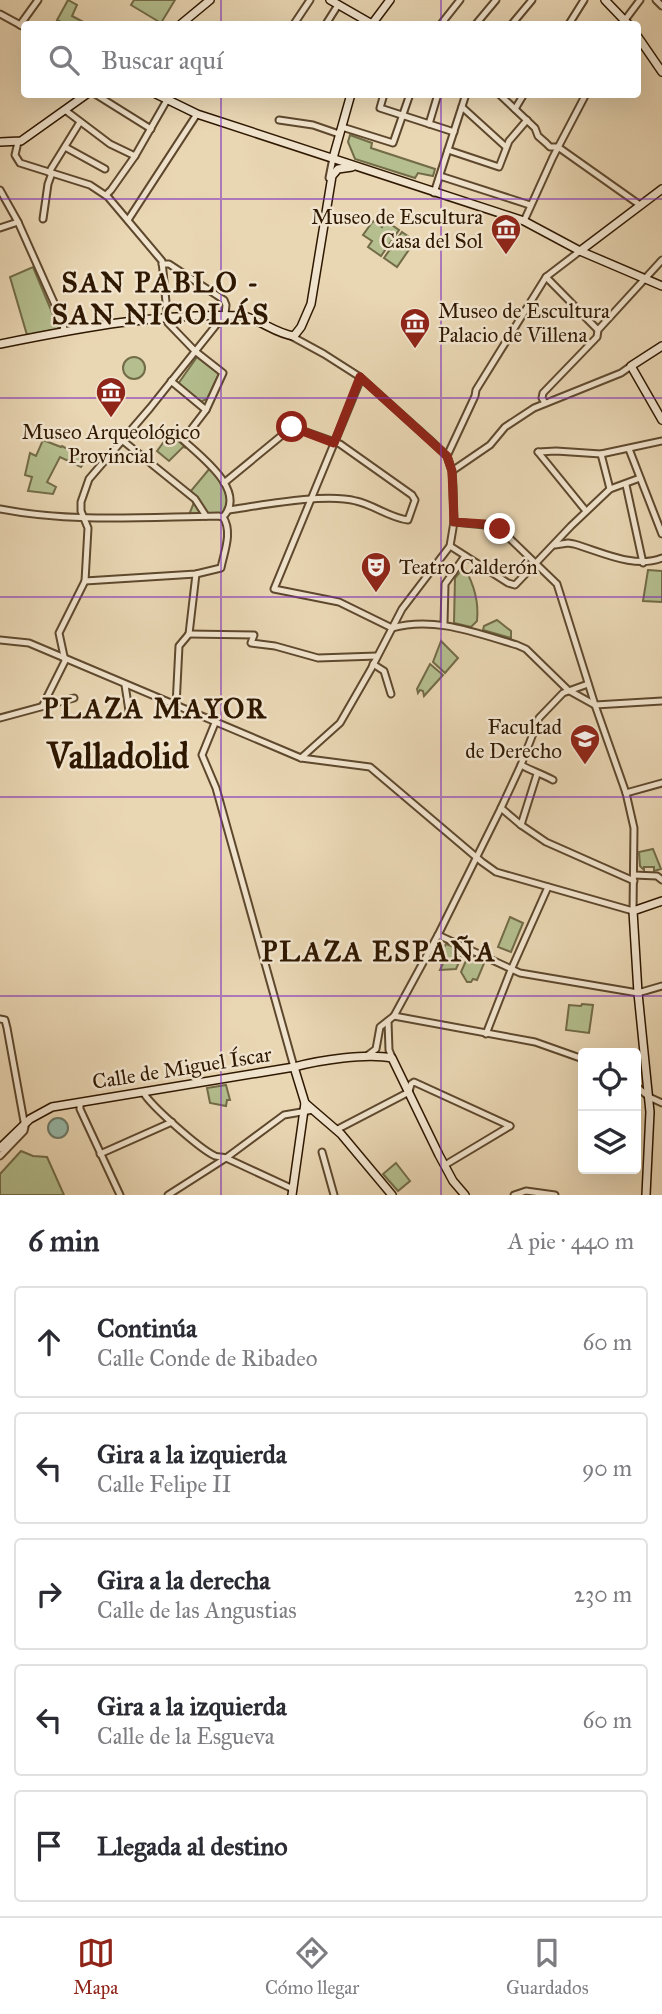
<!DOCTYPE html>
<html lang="es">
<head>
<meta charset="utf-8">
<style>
  body { margin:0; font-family:"IM FELL Great Primer",serif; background:#f2f2f3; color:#2b2b33 }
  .controls { position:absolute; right:21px; bottom:21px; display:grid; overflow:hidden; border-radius:7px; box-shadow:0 7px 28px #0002 }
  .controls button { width:63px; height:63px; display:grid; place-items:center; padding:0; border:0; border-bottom:2px solid #e1e1e2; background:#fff; color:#2b2b33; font:35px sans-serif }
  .stop { position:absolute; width:21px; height:21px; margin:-16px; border:5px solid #8f2418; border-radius:50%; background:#fff }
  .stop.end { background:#8f2418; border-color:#fff; box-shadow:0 2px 7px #0008 }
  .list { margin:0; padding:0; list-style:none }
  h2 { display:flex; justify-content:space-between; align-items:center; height:91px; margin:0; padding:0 28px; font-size:30px }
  h2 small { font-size:23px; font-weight:400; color:#7c7c81 }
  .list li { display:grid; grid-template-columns:46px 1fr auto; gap:21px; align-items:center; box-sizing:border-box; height:112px; margin:0 14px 14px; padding:0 14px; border:2px solid #e1e1e2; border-radius:7px }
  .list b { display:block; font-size:26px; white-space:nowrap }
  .list p { margin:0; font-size:23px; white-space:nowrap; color:#7c7c81 }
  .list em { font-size:23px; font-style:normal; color:#7c7c81 }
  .icon { flex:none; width:38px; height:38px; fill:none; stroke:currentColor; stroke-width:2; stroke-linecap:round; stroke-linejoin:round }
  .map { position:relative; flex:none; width:662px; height:1195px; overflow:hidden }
  .search { position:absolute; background:#fff; box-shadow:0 7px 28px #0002; left:21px; right:21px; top:21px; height:77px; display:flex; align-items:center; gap:18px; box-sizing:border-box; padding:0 24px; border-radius:7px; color:#7c7c81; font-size:26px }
  .sheet { height:721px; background:#fff }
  nav { display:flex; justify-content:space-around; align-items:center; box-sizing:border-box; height:98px; border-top:2px solid #e1e1e2; background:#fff; font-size:19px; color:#7c7c81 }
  nav a { display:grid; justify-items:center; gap:4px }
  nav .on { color:#8f2418 }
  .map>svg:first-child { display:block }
</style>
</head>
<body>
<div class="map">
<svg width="662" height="1195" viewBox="0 0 662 1195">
  <rect width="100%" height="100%" fill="#e9d6b3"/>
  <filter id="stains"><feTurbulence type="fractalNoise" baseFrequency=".00286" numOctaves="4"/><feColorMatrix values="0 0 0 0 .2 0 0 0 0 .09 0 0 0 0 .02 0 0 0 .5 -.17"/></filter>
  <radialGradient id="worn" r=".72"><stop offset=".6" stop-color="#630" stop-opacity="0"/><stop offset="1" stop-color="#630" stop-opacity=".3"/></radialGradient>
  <!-- green -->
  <g fill="#b4be8e" stroke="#726b47" stroke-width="2">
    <polygon points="68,0 77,5 72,16 87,24 65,24 57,20"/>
    <polygon points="134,0 175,0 161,23 131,5"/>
    <polygon points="350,135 372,143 371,148 435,169 433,176 418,173 415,178 355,159 348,142"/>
    <polygon points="373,221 382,227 386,221 399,230 381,256 368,247 372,241 363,235"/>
    <polygon points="402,232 415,241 397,267 384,258"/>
    <polygon points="33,267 59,329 27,335 10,277"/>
    <polygon points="197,357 219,374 207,399 200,402 178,384"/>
    <circle cx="134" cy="368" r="11"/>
    <polygon points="173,437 187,448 183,447 169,461 157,451 166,439 170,442"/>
    <polygon points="43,440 61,447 62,446 86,459 81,467 60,457 47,482 56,487 53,494 28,491 32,477 25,475 30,453 36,456"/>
    <path d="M 210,468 C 218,476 231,491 229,503 C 229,507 226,511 224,514 L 189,515 L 196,497 L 190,492 Z"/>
    <path d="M 464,567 C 474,584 479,602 477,621 L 471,627 L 454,623 L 455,578 Z"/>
    <polygon points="648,570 662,571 662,602 643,601"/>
    <polygon points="497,620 511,631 511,638 483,630 484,626"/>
    <polygon points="441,641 458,658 445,673 433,662"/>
    <polygon points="430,664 443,675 424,696 423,691 420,690 418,693 417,689"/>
    <polygon points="653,849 661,869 654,871 654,867 644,867 644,870 640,866 639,852"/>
    <polygon points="510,917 523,923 511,952 498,947"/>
    <polygon points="446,944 464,951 456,969 440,970 445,959 439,955"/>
    <polygon points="469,954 485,961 477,980 473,979 471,982 467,982 461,972"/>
    <polygon points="582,1004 593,1005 589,1033 566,1030 569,1005 581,1006"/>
    <polygon points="226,1085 230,1100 227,1100 226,1106 210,1103 207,1088"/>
    <polygon points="21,1151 33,1156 47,1157 64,1195 0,1195 0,1174"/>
    <polygon points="396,1163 410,1181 398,1191 383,1174"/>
  </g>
  <!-- water -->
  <circle fill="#97b9ab" stroke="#6d7967" stroke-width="2" cx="58" cy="1128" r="10"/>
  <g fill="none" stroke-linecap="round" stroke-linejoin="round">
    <!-- street casing -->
    <g stroke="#5e482d" stroke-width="9">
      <g id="street">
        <polyline points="656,0 662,6"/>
        <polyline points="0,14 24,27"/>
        <polyline points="294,24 310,0"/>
        <polyline points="326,24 338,5"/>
        <polyline points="441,24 460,0"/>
        <polyline points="476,24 496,0"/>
        <polyline points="512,24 532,0"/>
        <polyline points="569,24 584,0"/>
        <polyline points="622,24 640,0"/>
        <polyline points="20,25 38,0"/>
        <polyline points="95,94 151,129"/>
        <polyline points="384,94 380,108 454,132"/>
        <polyline points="499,94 535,128 538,136 546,143 550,147 558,147 640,205"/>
        <polyline points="462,107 506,147"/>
        <polyline points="515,109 524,94"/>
        <polyline points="65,110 110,144 135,156"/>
        <polyline points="279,120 313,125 339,134"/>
        <polyline points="429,124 438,94"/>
        <polyline points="342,127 393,143 410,94"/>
        <path d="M 18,142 L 15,155 L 20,163 L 90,185 L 108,197 L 162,261 L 168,323 L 195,351 L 223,373 L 206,410 L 183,440 C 200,456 248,491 223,517"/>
        <polyline points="65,147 105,169"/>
        <polyline points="448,150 499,167 509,141 527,120"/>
        <polyline points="50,173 51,169 80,122"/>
        <polyline points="440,176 530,205"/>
        <polyline points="329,178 333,158"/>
        <polyline points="0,190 18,222 64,325 63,331"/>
        <polyline points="434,193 466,94"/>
        <polyline points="106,195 111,190 135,156 167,100"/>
        <polyline points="43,219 48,184 52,173"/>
        <polyline points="128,220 197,114"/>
        <polyline points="524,221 553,157 586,94"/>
        <polyline points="0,228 18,222"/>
        <polyline points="546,277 598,330"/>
        <polyline points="291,336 324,354 360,377 429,439 447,456 452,471 453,486 454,522 450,546 402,609 371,669 340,723 301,758"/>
        <polyline points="360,377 359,383 274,589 339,602 392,628"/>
        <polyline points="171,381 206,410"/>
        <polyline points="545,403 542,398 543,393 597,337 598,330 662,260"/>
        <polyline points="122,440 195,499 206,516"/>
        <polyline points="629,449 662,534"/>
        <polyline points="538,452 556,451 601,454 662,441"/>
        <polyline points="538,452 586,511"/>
        <polyline points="601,454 610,489"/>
        <polyline points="447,456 475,396 476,390 546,277 580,251"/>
        <polyline points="452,471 490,445 505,427 534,408 621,373 631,366"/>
        <path d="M 224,483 L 292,427 L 340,444 L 412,495 L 415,500 L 408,520 C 390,518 374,505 356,501 C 325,493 263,505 229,510"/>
        <polyline points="626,485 643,563"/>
        <path d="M 0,509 C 72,523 145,517 218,516 L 223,517"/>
        <path d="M 555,545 L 568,543 L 574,544 C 602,552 634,569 662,558"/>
        <polyline points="450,546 508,583 515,585 571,526 610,489 640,478"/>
        <path d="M 85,581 L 196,574 L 221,568 C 224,552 233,532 223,517"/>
        <polyline points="444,624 445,584 465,556"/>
        <path d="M 392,628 C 434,616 476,633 517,645 L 526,649 L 568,690 L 595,705 L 662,701"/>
        <polyline points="189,634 254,635 251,643 275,646 318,658 377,656"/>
        <polyline points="189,634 196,574"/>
        <polyline points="0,640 29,643 301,758 370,767 482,862 496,872 633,911 634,828 626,793 595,705 557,584 500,529 485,525 454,522"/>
        <polyline points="373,664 384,671 391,694"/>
        <polyline points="125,685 129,711"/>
        <polyline points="43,705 65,661 59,633 85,581 88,528 81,511 81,502 89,479 150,408 225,314 226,305 224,300 169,264 162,264"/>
        <polyline points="176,706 179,646 189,634"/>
        <polyline points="0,718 74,698"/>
        <polyline points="215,723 202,755 216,788 294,1067"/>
        <path d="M 521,765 C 532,771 542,774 553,780"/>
        <polyline points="626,793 662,783"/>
        <polyline points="501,808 521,825 546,842 634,881"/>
        <polyline points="521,825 537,774"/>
        <polyline points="634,875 657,876 662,880"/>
        <polyline points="438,935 520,973 638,993 662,986"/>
        <polyline points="394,1016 535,1042 583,1059"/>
        <polyline points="0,1019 5,1020 7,1028 25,1127 24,1131 0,1156"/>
        <polyline points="388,1021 389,1050 392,1057"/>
        <polyline points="486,1034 511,970 548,887"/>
        <polyline points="368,1055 376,1049 380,1027 394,1016 438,935 501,808 521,765 539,718 563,693 588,684"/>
        <polyline points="636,1086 649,1097 662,1103"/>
        <path d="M 143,1092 C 151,1106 200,1149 215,1156 C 218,1157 223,1157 226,1158 L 293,1189"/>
        <polyline points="80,1103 80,1109 120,1195"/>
        <polyline points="336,1130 409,1092 411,1084 414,1082 510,1126"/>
        <polyline points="322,1152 334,1195"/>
        <polyline points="100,1154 172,1122"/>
        <polyline points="445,1165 510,1126"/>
        <polyline points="168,1195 226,1158 284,1115 313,1110"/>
        <polyline points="514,1195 526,1191 555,1195"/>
      </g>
    </g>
    <!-- secondary casing -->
    <g stroke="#2f1800" stroke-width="10">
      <g id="secondary">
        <polyline points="330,0 372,24"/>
        <polyline points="605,0 628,24"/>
        <polyline points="181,24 210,0"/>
        <polyline points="372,24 390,0"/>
        <polyline points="638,37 662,72"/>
        <polyline points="156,94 197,114 524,221 580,251 662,286"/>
        <polyline points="0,142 21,141 87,94"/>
        <polyline points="333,158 351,94"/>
        <polyline points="580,251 662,189"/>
        <path d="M 0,344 C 80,328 162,312 243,316 C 261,320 276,334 294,336 L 301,327 L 311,304 L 332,176 L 338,169 L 352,167"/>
        <polyline points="662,346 631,366 662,420"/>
        <polyline points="294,1067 305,1103 341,1134 392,1195"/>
        <path d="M 0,1148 L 30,1119 L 52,1107 L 294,1067 C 320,1060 366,1053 392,1058 L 439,1155 L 453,1181 L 465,1195"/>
        <polyline points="292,1195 305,1103"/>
        <polyline points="646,1195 650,1112 638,993 633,911 662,901"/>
      </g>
    </g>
    <!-- street -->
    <use href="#street" stroke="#f1e4ce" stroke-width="5"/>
    <!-- secondary -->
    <use href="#secondary" stroke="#f1e4ce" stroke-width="7"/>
  </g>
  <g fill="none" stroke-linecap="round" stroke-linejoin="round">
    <!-- route -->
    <polyline stroke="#8f2418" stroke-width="9" points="292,427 334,443 360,377 447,456 452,471 454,522 485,524 500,529"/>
  </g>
  <!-- grid -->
  <path fill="none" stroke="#7b2cbf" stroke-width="2" stroke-opacity="0.55" d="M 221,0 L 221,24M 441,0 L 441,24M 221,94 L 221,1195M 441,94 L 441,1195M 0,199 L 662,199M 0,398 L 662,398M 0,597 L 662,597M 0,797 L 662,797M 0,996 L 662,996"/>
  <!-- icons -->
  <defs>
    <g id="museum-pin" transform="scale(1.575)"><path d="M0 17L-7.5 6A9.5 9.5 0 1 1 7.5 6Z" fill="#8f2418" stroke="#f1e4ce"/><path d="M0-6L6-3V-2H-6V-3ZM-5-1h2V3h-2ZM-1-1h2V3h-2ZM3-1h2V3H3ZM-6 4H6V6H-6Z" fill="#fff"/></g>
    <g id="theatre-pin" transform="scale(1.575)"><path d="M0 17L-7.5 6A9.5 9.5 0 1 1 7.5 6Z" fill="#8f2418" stroke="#f1e4ce"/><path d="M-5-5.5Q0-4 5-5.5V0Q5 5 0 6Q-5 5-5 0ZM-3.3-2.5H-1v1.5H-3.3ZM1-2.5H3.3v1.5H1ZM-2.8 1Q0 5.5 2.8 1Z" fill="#fff"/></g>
    <g id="university-pin" transform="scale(1.575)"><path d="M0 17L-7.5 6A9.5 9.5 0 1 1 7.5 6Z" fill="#8f2418" stroke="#f1e4ce"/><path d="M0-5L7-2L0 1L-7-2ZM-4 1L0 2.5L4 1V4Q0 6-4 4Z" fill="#fff"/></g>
  </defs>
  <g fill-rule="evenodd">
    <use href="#museum-pin" x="506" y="229"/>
    <use href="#museum-pin" x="415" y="323"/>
    <use href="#museum-pin" x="111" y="392"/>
    <use href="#theatre-pin" x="376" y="567"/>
    <use href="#university-pin" x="585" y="739"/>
  </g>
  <g text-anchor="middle" stroke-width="5" stroke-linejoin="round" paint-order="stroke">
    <!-- poi labels -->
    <g font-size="21" fill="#2f1800" stroke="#f1e4ce" text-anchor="end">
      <text x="483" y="224">Museo de Escultura<tspan x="483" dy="24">Casa del Sol</tspan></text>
      <text x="438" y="318" text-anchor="start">Museo de Escultura<tspan x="438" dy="24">Palacio de Villena</tspan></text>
      <text x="111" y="439" text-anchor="middle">Museo Arqueológico<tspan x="111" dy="24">Provincial</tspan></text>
      <text x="399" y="574" text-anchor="start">Teatro Calderón</text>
      <text x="562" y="734">Facultad<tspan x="562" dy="24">de Derecho</tspan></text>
    </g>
    <!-- street labels -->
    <g font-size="21" fill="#2f1800" stroke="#f1e4ce">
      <text transform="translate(182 1068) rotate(-9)" y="7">Calle de Miguel Íscar</text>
    </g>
    <!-- district labels -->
    <g font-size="28" font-weight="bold" letter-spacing="2" fill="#2f1800" stroke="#f1e4ce">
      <text x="161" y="292">SAN PABLO -<tspan x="161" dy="32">SAN NICOLÁS</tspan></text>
      <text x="155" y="718">PLAZA MAYOR</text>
      <text x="379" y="961">PLAZA ESPAÑA</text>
    </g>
    <!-- town labels -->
    <g font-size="35" font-weight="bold" fill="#2f1800" stroke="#f1e4ce">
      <text x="118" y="768">Valladolid</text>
    </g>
  </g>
  <rect width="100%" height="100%" filter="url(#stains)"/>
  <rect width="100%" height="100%" fill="url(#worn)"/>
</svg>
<div class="controls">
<button><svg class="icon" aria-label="locate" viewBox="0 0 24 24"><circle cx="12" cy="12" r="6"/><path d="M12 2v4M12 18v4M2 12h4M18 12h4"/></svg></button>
<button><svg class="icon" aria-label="layers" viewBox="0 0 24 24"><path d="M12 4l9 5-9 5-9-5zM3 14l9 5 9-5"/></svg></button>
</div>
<div class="stop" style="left:292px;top:427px"></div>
<div class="stop end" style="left:500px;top:529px"></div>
<div class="search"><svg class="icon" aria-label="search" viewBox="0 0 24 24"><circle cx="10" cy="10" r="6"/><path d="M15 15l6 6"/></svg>Buscar aquí</div>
</div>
<section class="sheet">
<h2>6 min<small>A pie · 440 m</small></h2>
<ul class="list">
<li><svg class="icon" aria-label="ahead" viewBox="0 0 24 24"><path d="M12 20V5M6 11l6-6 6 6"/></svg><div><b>Continúa</b><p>Calle Conde de Ribadeo</p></div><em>60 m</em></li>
<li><svg class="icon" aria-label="left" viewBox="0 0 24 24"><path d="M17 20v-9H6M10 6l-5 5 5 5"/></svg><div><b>Gira a la izquierda</b><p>Calle Felipe II</p></div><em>90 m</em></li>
<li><svg class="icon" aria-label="right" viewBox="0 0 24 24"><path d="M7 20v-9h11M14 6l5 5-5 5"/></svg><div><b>Gira a la derecha</b><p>Calle de las Angustias</p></div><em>230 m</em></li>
<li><svg class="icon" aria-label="left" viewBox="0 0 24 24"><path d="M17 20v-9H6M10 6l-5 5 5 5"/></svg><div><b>Gira a la izquierda</b><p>Calle de la Esgueva</p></div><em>60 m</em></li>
<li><svg class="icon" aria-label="arrive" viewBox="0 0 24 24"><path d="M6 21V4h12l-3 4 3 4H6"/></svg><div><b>Llegada al destino</b></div></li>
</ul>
</section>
<nav>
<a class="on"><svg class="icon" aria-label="map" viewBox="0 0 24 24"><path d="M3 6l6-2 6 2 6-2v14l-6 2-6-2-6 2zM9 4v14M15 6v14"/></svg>Mapa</a>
<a><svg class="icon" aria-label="directions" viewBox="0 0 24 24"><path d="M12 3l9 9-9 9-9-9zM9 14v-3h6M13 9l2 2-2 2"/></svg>Cómo llegar</a>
<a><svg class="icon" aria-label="saved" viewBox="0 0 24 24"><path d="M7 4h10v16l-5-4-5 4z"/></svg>Guardados</a>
</nav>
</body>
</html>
